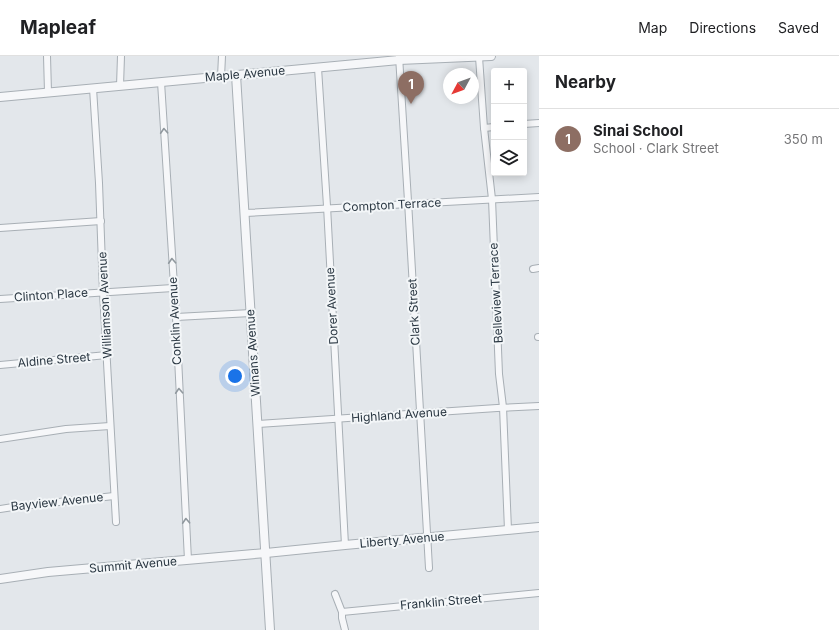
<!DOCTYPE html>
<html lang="en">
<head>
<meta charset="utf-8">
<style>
  body { margin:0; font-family:Inter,sans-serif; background:#f6f6f6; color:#202124 }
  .controls { position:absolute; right:12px; top:12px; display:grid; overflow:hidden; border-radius:4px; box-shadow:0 2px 10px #0003 }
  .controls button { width:36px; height:36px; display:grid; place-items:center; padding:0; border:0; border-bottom:1px solid #e0e0e0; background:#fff; color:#202124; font:20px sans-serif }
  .compass { position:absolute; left:443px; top:12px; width:36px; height:36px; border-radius:50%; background:#fff; box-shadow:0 2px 10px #0003; rotate:229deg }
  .you { position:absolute; left:235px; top:320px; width:14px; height:14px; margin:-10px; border:3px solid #fff; border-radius:50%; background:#1a73e8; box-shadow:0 0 0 6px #1a73e833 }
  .badge { display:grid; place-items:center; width:26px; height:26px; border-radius:50%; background:#1a73e8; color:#fff; font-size:13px; font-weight:700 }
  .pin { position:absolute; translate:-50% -33px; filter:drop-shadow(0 1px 2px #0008) }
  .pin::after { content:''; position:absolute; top:21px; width:14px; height:12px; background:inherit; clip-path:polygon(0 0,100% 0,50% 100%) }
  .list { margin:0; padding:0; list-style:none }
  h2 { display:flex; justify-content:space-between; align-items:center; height:52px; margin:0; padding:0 16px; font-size:17px }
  h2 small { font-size:13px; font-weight:400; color:#757577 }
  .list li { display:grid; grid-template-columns:26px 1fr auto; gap:12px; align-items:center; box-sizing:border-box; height:60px; padding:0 16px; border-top:1px solid #e0e0e0 }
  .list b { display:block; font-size:15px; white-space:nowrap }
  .list p { margin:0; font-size:13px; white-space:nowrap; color:#757577 }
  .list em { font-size:13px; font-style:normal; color:#757577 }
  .icon { flex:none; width:22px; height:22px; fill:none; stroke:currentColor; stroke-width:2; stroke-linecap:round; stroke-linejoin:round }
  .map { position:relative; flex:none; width:539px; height:574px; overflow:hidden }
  header { display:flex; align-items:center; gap:24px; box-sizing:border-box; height:56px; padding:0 20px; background:#fff; border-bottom:1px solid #e0e0e0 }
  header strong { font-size:19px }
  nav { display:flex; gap:22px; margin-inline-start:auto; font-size:14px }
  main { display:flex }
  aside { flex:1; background:#fff }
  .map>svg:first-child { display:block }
</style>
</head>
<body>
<header>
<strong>Mapleaf</strong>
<nav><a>Map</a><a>Directions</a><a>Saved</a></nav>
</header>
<main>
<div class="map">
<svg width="539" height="574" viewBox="0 0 539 574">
  <rect width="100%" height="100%" fill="#e3e7eb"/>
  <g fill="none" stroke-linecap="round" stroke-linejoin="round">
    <!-- minor casing -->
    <g stroke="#a8afb5" stroke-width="8">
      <g id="minor">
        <polyline points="47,0 48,36"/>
        <polyline points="399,0 408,145 429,512"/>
        <polyline points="479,1 484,72 492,143 499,318 503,351 508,474"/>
        <polyline points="318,12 327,150 345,489"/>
        <polyline points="221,21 222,0"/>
        <polyline points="161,26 176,261 188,504"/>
        <polyline points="120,30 121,0"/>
        <polyline points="93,32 99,127 103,236 116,466"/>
        <polyline points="524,68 539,67"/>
        <polyline points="484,72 494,71"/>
        <polyline points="245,157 539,141"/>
        <polyline points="0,172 101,165"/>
        <polyline points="533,213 539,212"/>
        <polyline points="0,243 173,232"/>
        <polyline points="176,261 251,257"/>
        <polyline points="538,281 539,281"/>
        <polyline points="0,309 107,299"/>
        <polyline points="258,368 497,352 539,350"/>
        <polyline points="0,383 66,373 110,370"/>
        <polyline points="0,453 13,451 114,440"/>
        <polyline points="335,538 342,556 342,562 345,574"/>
        <polyline points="342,556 539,537"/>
      </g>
    </g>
    <!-- tertiary casing -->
    <g stroke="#a8afb5" stroke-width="10">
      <g id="tertiary">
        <polyline points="236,19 270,574"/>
        <polyline points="0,41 399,4 491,0"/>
        <polyline points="0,523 48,516 266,497 345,489 539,471"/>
      </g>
    </g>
    <!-- minor -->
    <use href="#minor" stroke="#f6f7f9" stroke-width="6"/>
    <!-- tertiary -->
    <use href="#tertiary" stroke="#f6f7f9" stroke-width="8"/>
  </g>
  <!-- one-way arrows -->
  <defs><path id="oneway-chevron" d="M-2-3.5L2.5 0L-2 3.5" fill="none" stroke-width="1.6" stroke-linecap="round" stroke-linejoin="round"/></defs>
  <g stroke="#90989e">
    <use href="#oneway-chevron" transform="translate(164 75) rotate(-93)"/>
    <use href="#oneway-chevron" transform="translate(172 205) rotate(-93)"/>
    <use href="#oneway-chevron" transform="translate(179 335) rotate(-93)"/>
    <use href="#oneway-chevron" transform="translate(186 465) rotate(-93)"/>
  </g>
  <g text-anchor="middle" stroke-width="4" stroke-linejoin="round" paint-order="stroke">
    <!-- street labels -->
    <g font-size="12" fill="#2b3843" stroke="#f3f6f8">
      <text transform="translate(245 18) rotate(-5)" y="4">Maple Avenue</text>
      <text transform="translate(392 149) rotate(-3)" y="4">Compton Terrace</text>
      <text transform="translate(496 237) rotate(-93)" y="4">Belleview Terrace</text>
      <text transform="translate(51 239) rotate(-4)" y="4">Clinton Place</text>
      <text transform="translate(105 249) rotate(-93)" y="4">Williamson Avenue</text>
      <text transform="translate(332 250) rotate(-93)" y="4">Dorer Avenue</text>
      <text transform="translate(414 256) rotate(-93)" y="4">Clark Street</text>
      <text transform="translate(175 265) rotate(-93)" y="4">Conklin Avenue</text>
      <text transform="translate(253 297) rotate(-94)" y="4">Winans Avenue</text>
      <text transform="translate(54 304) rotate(-5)" y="4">Aldine Street</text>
      <text transform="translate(399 359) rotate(-4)" y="4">Highland Avenue</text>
      <text transform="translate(57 446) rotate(-6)" y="4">Bayview Avenue</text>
      <text transform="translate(402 484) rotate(-5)" y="4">Liberty Avenue</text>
      <text transform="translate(133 509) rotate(-5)" y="4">Summit Avenue</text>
      <text transform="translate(441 546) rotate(-5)" y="4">Franklin Street</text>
    </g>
  </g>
</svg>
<div class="controls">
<button>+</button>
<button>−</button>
<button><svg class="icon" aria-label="layers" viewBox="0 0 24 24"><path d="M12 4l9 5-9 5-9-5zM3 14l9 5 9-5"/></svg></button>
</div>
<svg class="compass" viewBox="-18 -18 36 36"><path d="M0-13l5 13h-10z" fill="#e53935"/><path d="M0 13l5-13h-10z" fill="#757577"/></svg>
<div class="you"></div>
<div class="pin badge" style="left:411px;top:48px;background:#8d6e63">1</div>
</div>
<aside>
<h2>Nearby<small></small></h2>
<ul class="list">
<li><span class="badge" style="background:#8d6e63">1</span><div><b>Sinai School</b><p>School · Clark Street</p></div><em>350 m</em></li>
</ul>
</aside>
</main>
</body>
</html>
